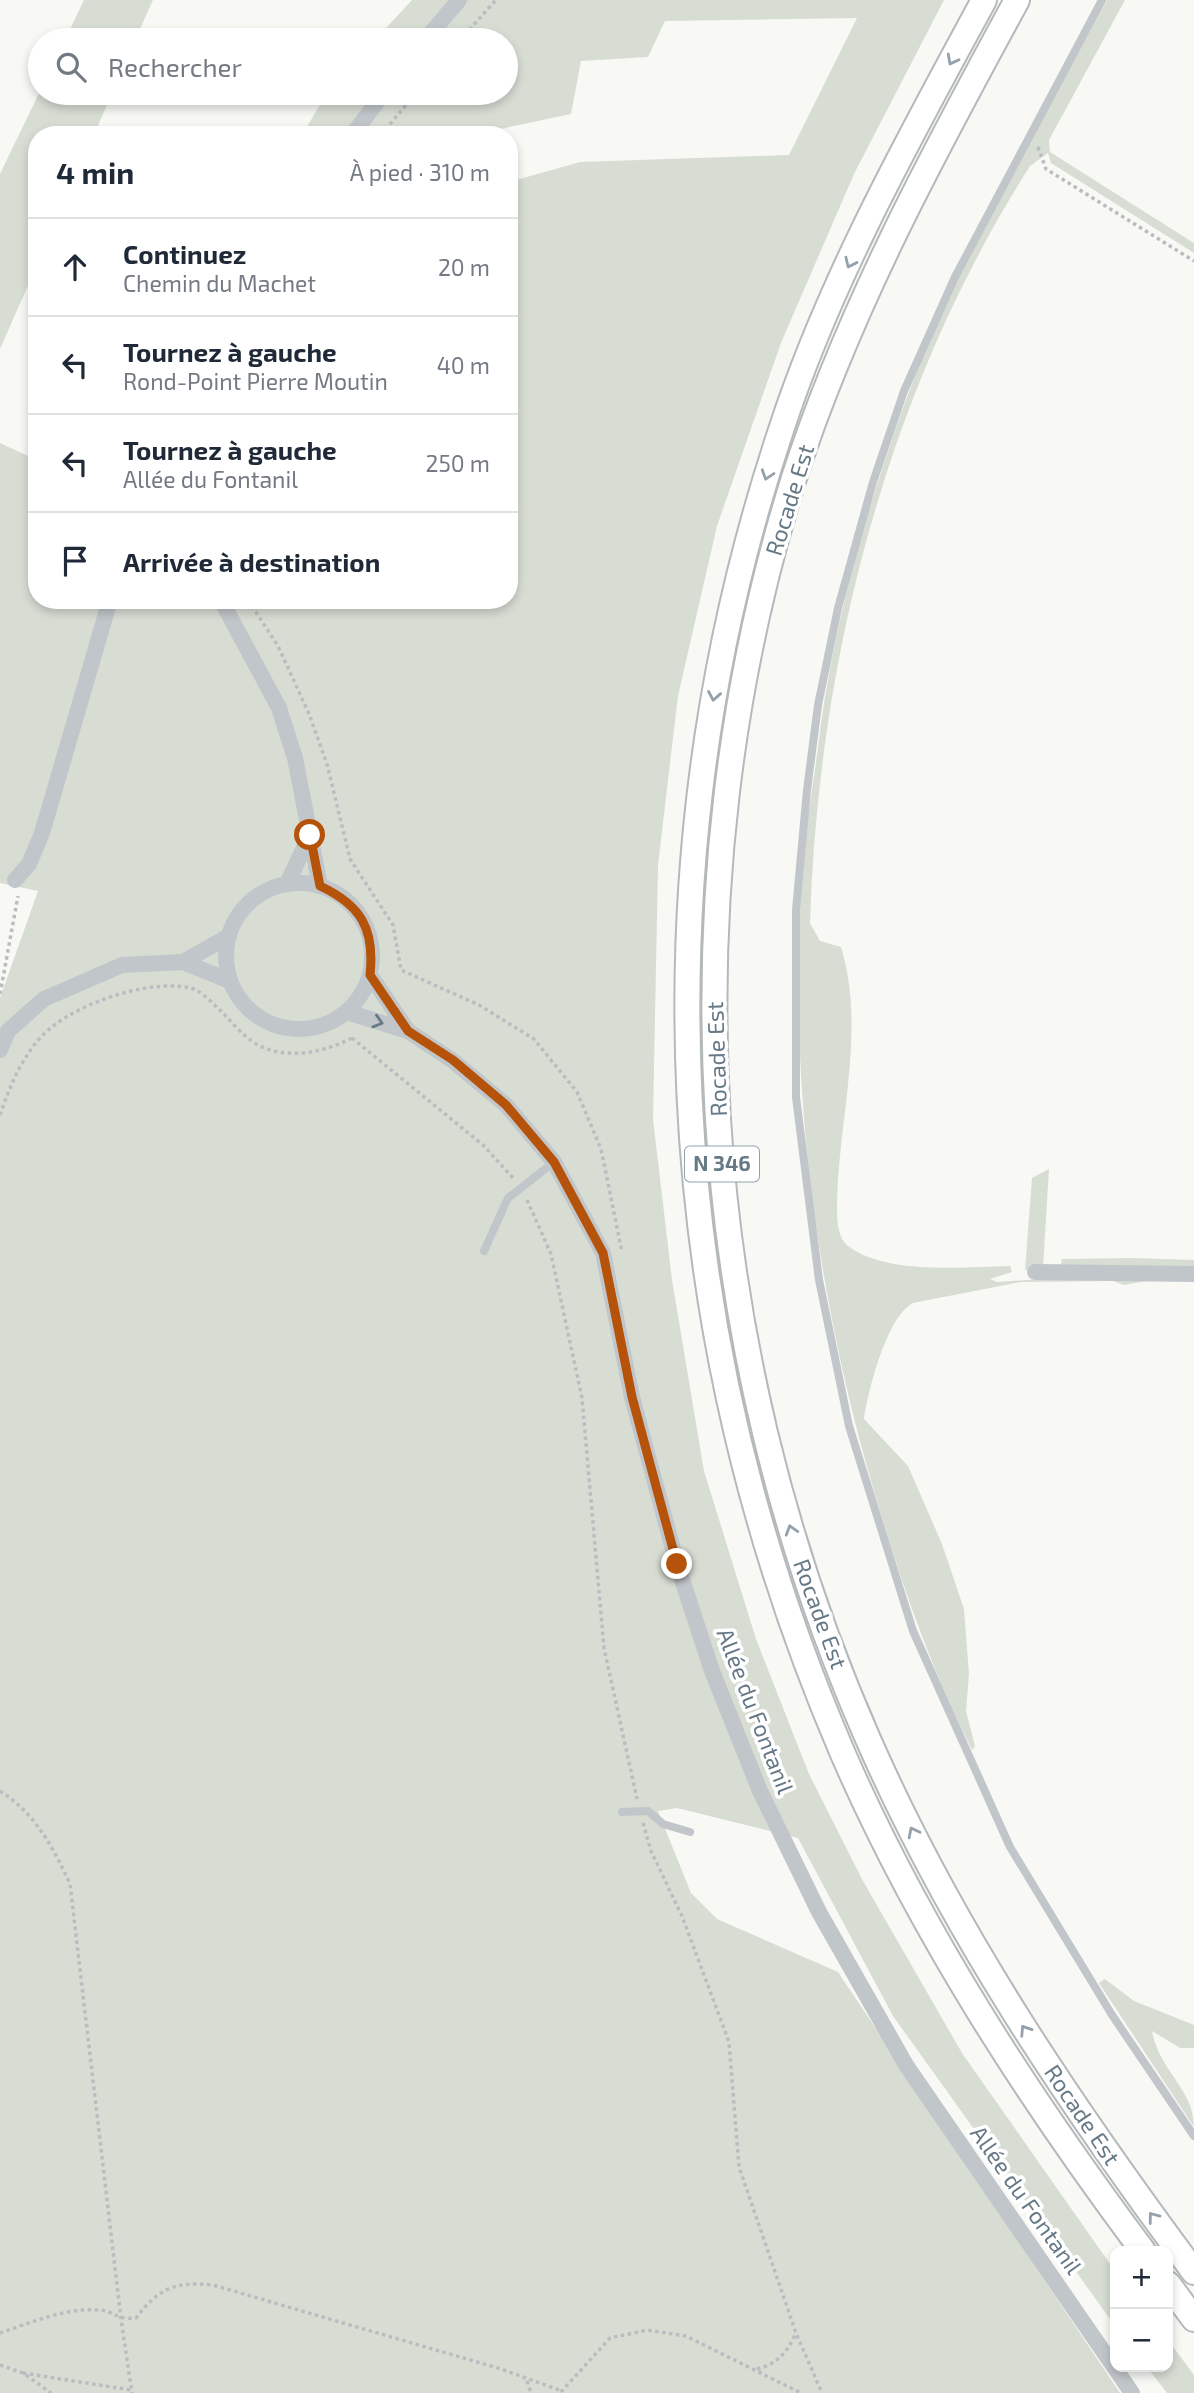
<!DOCTYPE html>
<html lang="fr">
<head>
<meta charset="utf-8">
<style>
  body { margin:0; font-family:"Exo 2",sans-serif; background:#f6f6f7; color:#1f2937 }
  .controls { position:absolute; right:21px; bottom:21px; display:grid; overflow:hidden; border-radius:14px; box-shadow:0 4px 10px #0003 }
  .controls button { width:63px; height:63px; display:grid; place-items:center; padding:0; border:0; border-bottom:2px solid #e0e1e3; background:#fff; color:#1f2937; font:35px sans-serif }
  .stop { position:absolute; width:21px; height:21px; margin:-16px; border:5px solid #b45309; border-radius:50%; background:#fff }
  .stop.end { background:#b45309; border-color:#fff; box-shadow:0 2px 7px #0008 }
  .list { margin:0; padding:0; list-style:none }
  h2 { display:flex; justify-content:space-between; align-items:center; height:91px; margin:0; padding:0 28px; font-size:30px }
  h2 small { font-size:23px; font-weight:400; color:#747a83 }
  .list li { display:grid; grid-template-columns:46px 1fr auto; gap:21px; align-items:center; box-sizing:border-box; height:98px; padding:0 28px; border-top:2px solid #e0e1e3 }
  .list b { display:block; font-size:26px; white-space:nowrap }
  .list p { margin:0; font-size:23px; white-space:nowrap; color:#747a83 }
  .list em { font-size:23px; font-style:normal; color:#747a83 }
  .icon { flex:none; width:38px; height:38px; fill:none; stroke:currentColor; stroke-width:2; stroke-linecap:round; stroke-linejoin:round }
  .map { position:relative; flex:none; width:1194px; height:2393px; overflow:hidden }
  .search { position:absolute; background:#fff; box-shadow:0 4px 10px #0003; left:28px; top:28px; width:490px; height:77px; display:flex; align-items:center; gap:18px; box-sizing:border-box; padding:0 24px; border-radius:38px; color:#747a83; font-size:26px }
  .panel { position:absolute; background:#fff; box-shadow:0 4px 10px #0003; left:28px; top:126px; width:490px; height:483px; border-radius:28px }
  .map>svg:first-child { display:block }
</style>
</head>
<body>
<div class="map">
<svg width="1194" height="2393" viewBox="0 0 1194 2393">
  <rect width="100%" height="100%" fill="#f8f8f5"/>
  <!-- green -->
  <g fill="#d8ddd4">
    <polygon points="84,0 153,0 135,40 65,40"/>
    <polygon points="412,0 944,0 854,174 781,343 717,526 678,696 658,865 653,1119 672,1280 704,1471 756,1639 809,1774 863,1881 962,2053 1115,2271 1115,2326 893,2016 798,1838 677,1808 658,1811 691,1893 717,1919 838,1972 1120,2393 0,2393 0,998 38,891 0,883 0,443 37,460 37,600 509,600 509,182 580,162 789,155 857,18 665,21 648,57 581,61 571,114 486,132 453,131 452,135 302,135 327,93 506,93 506,40 375,40"/>
    <path d="M 1107,0 L 1125,0 L 1049,140 L 1050,152 L 1194,243 L 1194,253 L 1051,163 L 1048,153 L 1030,166 C 887,390 818,660 810,923 L 820,941 L 841,947 C 866,1028 839,1118 837,1201 C 837,1214 836,1237 848,1246 C 886,1275 964,1267 1010,1266 L 1012,1272 L 990,1279 L 997,1282 L 1042,1279 L 1147,1281 L 1124,1285 L 1113,1281 L 1021,1282 L 913,1303 C 887,1316 868,1391 864,1419 L 908,1466 L 942,1544 L 964,1609 L 969,1674 L 966,1711 L 975,1746 L 972,1750 C 930,1667 900,1580 874,1491 C 816,1294 789,1087 801,881 C 802,850 808,820 812,789 C 818,753 821,716 828,680 C 843,593 869,505 898,422 C 948,278 1034,134 1107,0 Z"/>
    <polygon points="40,91 112,93 94,135 37,135 37,265 0,349 0,174"/>
    <polygon points="1049,1169 1043,1267 1025,1270 1032,1178"/>
    <polygon points="1132,1258 1194,1260 1194,1269 1060,1268 1062,1259"/>
    <path d="M 1105,1979 L 1134,2001 L 1194,2025 L 1194,2048 L 1180,2048 L 1152,2031 C 1159,2071 1194,2089 1194,2127 L 1099,1983 Z"/>
    <polygon points="1168,2340 1194,2375 1194,2393 1167,2393 1147,2367 1168,2367"/>
  </g>
  <g fill="none" stroke-linecap="round" stroke-linejoin="round">
    <!-- trunk casing -->
    <g stroke="#b4b9bc" stroke-width="28">
      <g id="trunk">
        <path d="M 984,0 C 910,137 831,278 782,427 C 636,864 661,1331 843,1754 C 920,1931 1028,2097 1143,2251"/>
        <path d="M 1017,0 C 933,154 848,311 794,478 C 665,889 695,1346 868,1739 C 952,1931 1070,2105 1194,2272"/>
        <polyline points="1168,2284 1194,2319"/>
      </g>
    </g>
    <!-- path -->
    <g stroke="#b9bdc0" stroke-width="3.5" stroke-dasharray="3.5 3.5" stroke-linecap="butt">
      <polyline points="460,40 496,0"/>
      <polyline points="381,135 416,93"/>
      <polyline points="1038,147 1046,169 1194,261"/>
      <polyline points="248,600 278,646 309,714 327,764 350,859 393,925 401,970 479,1005 534,1039 577,1092 601,1149 622,1252"/>
      <polyline points="0,994 18,896"/>
      <polyline points="352,1038 483,1145 514,1179"/>
      <path d="M 0,1115 C 9,1089 18,1066 35,1044 C 62,1007 146,978 190,988 C 201,990 212,1003 220,1010 C 232,1022 244,1038 260,1046 C 289,1060 325,1052 352,1038"/>
      <polyline points="527,1200 551,1254 582,1398 604,1648 637,1799"/>
      <path d="M 0,1791 C 35,1813 53,1847 70,1884 L 121,2319 L 132,2393"/>
      <polyline points="643,1823 651,1851 682,1916 729,2042 739,2167 796,2333 822,2393"/>
      <path d="M 0,2333 C 30,2323 67,2307 99,2310 C 114,2311 116,2320 136,2318 C 159,2288 175,2281 213,2285 L 501,2369 L 562,2391"/>
      <polyline points="0,2365 23,2373 51,2393"/>
      <path d="M 757,2369 C 779,2363 787,2352 796,2333"/>
      <polyline points="23,2373 131,2390"/>
      <polyline points="527,2381 531,2393"/>
      <polyline points="561,2392 610,2338 647,2330 686,2336 801,2393"/>
    </g>
    <!-- service -->
    <g stroke="#c1c6ca" stroke-width="8">
      <polyline points="1102,0 955,277 904,391 873,482 838,608 818,705 807,790 796,910 796,1097 819,1280 849,1426 913,1631 1010,1847 1112,2015 1194,2136"/>
      <polyline points="484,1251 508,1198 554,1162"/>
      <polyline points="622,1812 648,1811 663,1824 690,1832"/>
    </g>
    <!-- minor -->
    <g stroke="#c1c6ca" stroke-width="16">
      <polyline points="425,40 459,0"/>
      <polyline points="352,135 384,93"/>
      <polyline points="221,600 279,708 295,758 320,886"/>
      <polyline points="15,880 29,864 42,833 110,600"/>
      <circle cx="299" cy="956" r="73"/>
      <polyline points="287,884 310,835"/>
      <polyline points="183,962 229,936"/>
      <polyline points="370,975 408,1031"/>
      <polyline points="347,1012 408,1031 452,1060 506,1105 554,1162 603,1253 632,1397 677,1564 712,1671 760,1791 819,1912 906,2065 1132,2393"/>
      <polyline points="0,1050 8,1031 44,999 122,965 183,962 230,981"/>
      <polyline points="1035,1272 1194,1274"/>
    </g>
    <!-- trunk -->
    <use href="#trunk" stroke="#fff" stroke-width="24"/>
  </g>
  <!-- one-way arrows -->
  <defs><path id="oneway-chevron" d="M-2-3.5L2.5 0L-2 3.5" fill="none" stroke-width="1.6" stroke-linecap="round" stroke-linejoin="round" transform="scale(1.75)"/></defs>
  <g stroke="#94a1ab">
    <use href="#oneway-chevron" transform="translate(952 60) rotate(118)"/>
    <use href="#oneway-chevron" transform="translate(850 263) rotate(115)"/>
    <use href="#oneway-chevron" transform="translate(767 475) rotate(108)"/>
    <use href="#oneway-chevron" transform="translate(714 696) rotate(100)"/>
    <use href="#oneway-chevron" transform="translate(791 1530) rotate(-107)"/>
    <use href="#oneway-chevron" transform="translate(913 1832) rotate(-117)"/>
    <use href="#oneway-chevron" transform="translate(1025 2030) rotate(-123)"/>
    <use href="#oneway-chevron" transform="translate(1153 2217) rotate(-127)"/>
  </g>
  <use stroke="#667987" href="#oneway-chevron" transform="translate(378 1022) rotate(17)"/>
  <g fill="none" stroke-linecap="round" stroke-linejoin="round">
    <!-- route -->
    <path stroke="#b45309" stroke-width="9" d="M 310,835 L 320,886 C 361,905 375,929 370,975 L 408,1031 L 453,1060 L 506,1105 L 554,1162 L 603,1253 L 632,1397 L 677,1564"/>
  </g>
  <g text-anchor="middle" stroke-width="7" stroke-linejoin="round" paint-order="stroke">
    <!-- shield labels -->
    <rect fill="#fff" stroke="#94a1ab" stroke-width="2" x="685" y="1146.5" width="74" height="35" rx="5"/>
    <g font-size="21" font-weight="bold" fill="#667987">
      <text x="722" y="1171">N 346</text>
    </g>
    <!-- street labels -->
    <g font-size="23" fill="#667987" stroke="#fff">
      <text transform="translate(790 500) rotate(-73)" y="8">Rocade Est</text>
      <text transform="translate(717 1059) rotate(-92)" y="8">Rocade Est</text>
      <text transform="translate(820 1614) rotate(70)" y="8">Rocade Est</text>
      <text transform="translate(755 1711) rotate(69)" y="8">Allée du Fontanil</text>
      <text transform="translate(1082 2115) rotate(56)" y="8">Rocade Est</text>
      <text transform="translate(1026 2200) rotate(55)" y="8">Allée du Fontanil</text>
    </g>
  </g>
</svg>
<div class="controls">
<button>+</button>
<button>−</button>
</div>
<div class="stop" style="left:310px;top:835px"></div>
<div class="stop end" style="left:677px;top:1564px"></div>
<div class="search"><svg class="icon" aria-label="search" viewBox="0 0 24 24"><circle cx="10" cy="10" r="6"/><path d="M15 15l6 6"/></svg>Rechercher</div>
<section class="panel">
<h2>4 min<small>À pied · 310 m</small></h2>
<ul class="list">
<li><svg class="icon" aria-label="ahead" viewBox="0 0 24 24"><path d="M12 20V5M6 11l6-6 6 6"/></svg><div><b>Continuez</b><p>Chemin du Machet</p></div><em>20 m</em></li>
<li><svg class="icon" aria-label="left" viewBox="0 0 24 24"><path d="M17 20v-9H6M10 6l-5 5 5 5"/></svg><div><b>Tournez à gauche</b><p>Rond-Point Pierre Moutin</p></div><em>40 m</em></li>
<li><svg class="icon" aria-label="left" viewBox="0 0 24 24"><path d="M17 20v-9H6M10 6l-5 5 5 5"/></svg><div><b>Tournez à gauche</b><p>Allée du Fontanil</p></div><em>250 m</em></li>
<li><svg class="icon" aria-label="arrive" viewBox="0 0 24 24"><path d="M6 21V4h12l-3 4 3 4H6"/></svg><div><b>Arrivée à destination</b></div></li>
</ul>
</section>
</div>
</body>
</html>
